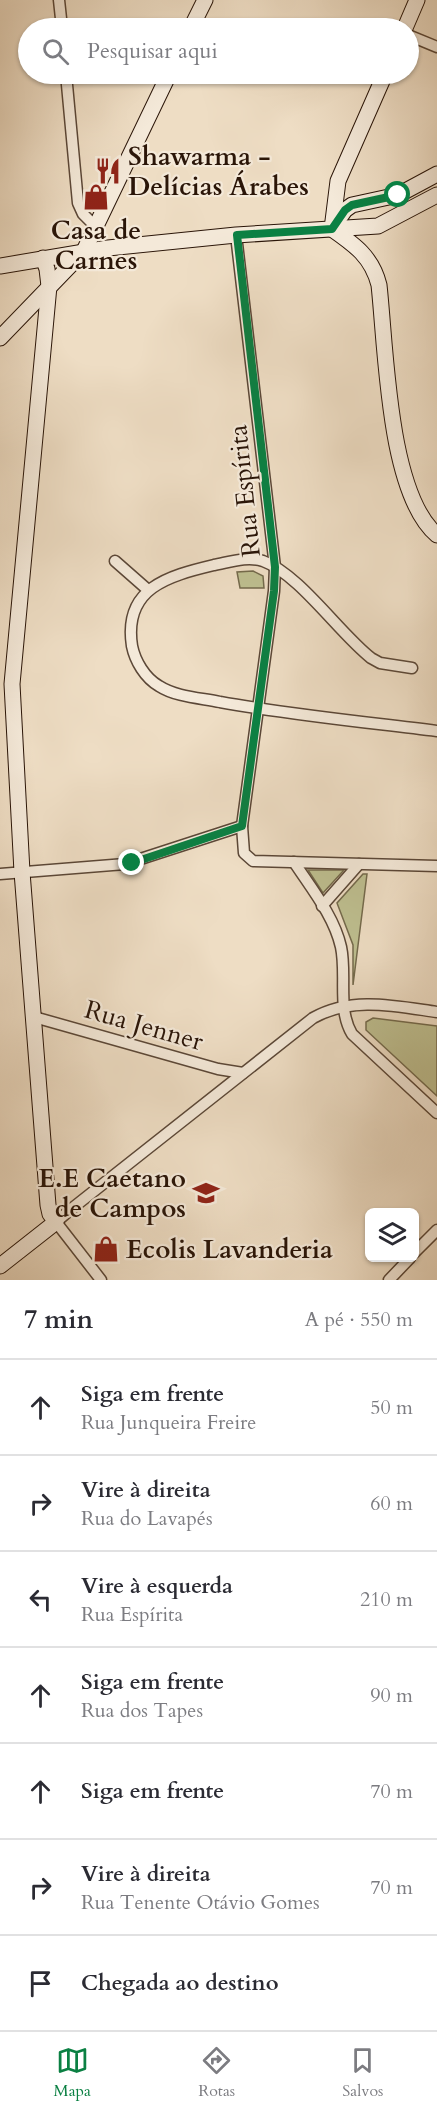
<!DOCTYPE html>
<html lang="pt">
<head>
<meta charset="utf-8">
<style>
  body { margin:0; font-family:Cardo,serif; background:#f7f7f7; color:#2b2b33 }
  .controls { position:absolute; right:18px; bottom:18px; display:grid; overflow:hidden; border-radius:9px; box-shadow:0 2px 4px #0004 }
  .controls button { width:54px; height:54px; display:grid; place-items:center; padding:0; border:0; border-bottom:2px solid #e1e1e2; background:#fff; color:#2b2b33; font:30px sans-serif }
  .stop { position:absolute; width:18px; height:18px; margin:-14px; border:4px solid #0b8043; border-radius:50%; background:#fff }
  .stop.end { background:#0b8043; border-color:#fff; box-shadow:0 2px 6px #0008 }
  .list { margin:0; padding:0; list-style:none }
  h2 { display:flex; justify-content:space-between; align-items:center; height:78px; margin:0; padding:0 24px; font-size:26px }
  h2 small { font-size:20px; font-weight:400; color:#7c7c81 }
  .list li { display:grid; grid-template-columns:39px 1fr auto; gap:18px; align-items:center; box-sizing:border-box; height:96px; padding:0 24px; border-top:2px solid #e1e1e2 }
  .list b { display:block; font-size:22px; white-space:nowrap }
  .list p { margin:0; font-size:20px; white-space:nowrap; color:#7c7c81 }
  .list em { font-size:20px; font-style:normal; color:#7c7c81 }
  .icon { flex:none; width:33px; height:33px; fill:none; stroke:currentColor; stroke-width:2; stroke-linecap:round; stroke-linejoin:round }
  .map { position:relative; flex:none; width:437px; height:1280px; overflow:hidden }
  .search { position:absolute; background:#fff; box-shadow:0 2px 4px #0004; left:18px; right:18px; top:18px; height:66px; display:flex; align-items:center; gap:15px; box-sizing:border-box; padding:0 21px; border-radius:33px; color:#7c7c81; font-size:22px }
  .sheet { height:750px; background:#fff }
  nav { display:flex; justify-content:space-around; align-items:center; box-sizing:border-box; height:84px; border-top:2px solid #e1e1e2; background:#fff; font-size:16px; color:#7c7c81 }
  nav a { display:grid; justify-items:center; gap:3px }
  nav .on { color:#0b8043 }
  .map>svg:first-child { display:block }
</style>
</head>
<body>
<div class="map">
<svg width="437" height="1280" viewBox="0 0 437 1280">
  <rect width="100%" height="100%" fill="#eeddc4"/>
  <filter id="stains"><feTurbulence type="fractalNoise" baseFrequency=".00333" numOctaves="4"/><feColorMatrix values="0 0 0 0 .2 0 0 0 0 .09 0 0 0 0 .02 0 0 0 .5 -.17"/></filter>
  <radialGradient id="worn" r=".72"><stop offset=".6" stop-color="#630" stop-opacity="0"/><stop offset="1" stop-color="#630" stop-opacity=".3"/></radialGradient>
  <!-- green -->
  <g fill="#bebf90" stroke="#746a4c" stroke-width="1.5">
    <polygon points="253,571 263,576 264,588 240,588 237,572"/>
    <polygon points="308,870 344,870 323,893"/>
    <polygon points="363,874 367,874 353,985 353,945 337,903"/>
    <polygon points="373,1018 437,1026 437,1096 366,1030 366,1022"/>
  </g>
  <g fill="none" stroke-linecap="round" stroke-linejoin="round">
    <!-- street casing -->
    <g stroke="#5b4737" stroke-width="13">
      <g id="street">
        <polyline points="59,0 62,28"/>
        <polyline points="408,35 437,47"/>
        <polyline points="66,74 78,203 83,214 95,226"/>
        <polyline points="236,235 275,567 274,591 242,826 244,853 253,861 437,866"/>
        <polyline points="115,561 148,590"/>
        <path d="M 412,668 L 380,663 L 371,658 C 340,634 299,574 263,561 C 247,556 230,562 214,565 C 168,576 123,588 132,646 C 135,661 145,678 159,686 C 176,697 201,698 220,702 C 292,715 365,722 437,731"/>
        <path d="M 294,862 C 311,888 334,916 341,947 C 347,975 337,1009 352,1034 L 437,1113"/>
        <polyline points="0,874 125,864 242,826"/>
        <polyline points="322,906 359,864"/>
        <polyline points="34,1017 218,1069 243,1073"/>
        <polyline points="414,1253 437,1230"/>
        <path d="M 101,1280 L 56,1222 L 70,1210 L 313,1018 C 352,996 395,1006 437,1012"/>
        <polyline points="389,1280 410,1258"/>
      </g>
    </g>
    <!-- secondary casing -->
    <g stroke="#2a1508" stroke-width="17">
      <g id="secondary">
        <polyline points="191,28 205,0"/>
        <polyline points="405,28 417,0"/>
        <polyline points="333,227 345,210 352,205 398,195 437,174"/>
        <path d="M 332,229 C 355,245 372,257 379,285 C 386,348 388,494 437,535"/>
        <polyline points="332,229 338,181 385,74"/>
        <polyline points="0,266 108,248 236,235 378,226 437,195"/>
        <polyline points="0,338 84,251 169,74"/>
        <polyline points="0,1266 56,1222 50,1214 48,1205 22,872 12,684 49,286 47,269 43,258"/>
      </g>
    </g>
    <!-- street -->
    <use href="#street" stroke="#f4e9d9" stroke-width="10"/>
    <!-- secondary -->
    <use href="#secondary" stroke="#f4e9d9" stroke-width="15"/>
  </g>
  <g fill="none" stroke-linecap="round" stroke-linejoin="round">
    <!-- route -->
    <polyline stroke="#0b8043" stroke-width="8" points="132,863 242,826 274,591 275,567 237,235 332,229 345,210 352,205 398,195"/>
  </g>
  <!-- icons -->
  <defs>
    <g id="restaurant-bare" transform="scale(2.07)"><path d="M-5-6h1v4h1v-4h1v4h1v-4h1v5L-1.5 .5V6h-2V.5L-5-1ZM5-6V6H3V1.5H1.5Q1.5-4 5-6Z" fill="#8f2418" stroke="#f4e9d9" stroke-width="2.5" paint-order="stroke"/></g>
    <g id="shop-bare" transform="scale(2.07)"><path d="M-5-2.5h2.3a2.7 3.5 0 0 1 5.4 0H5L5.5 6h-11ZM-1.5-2.5h3a1.5 2.3 0 0 0-3 0Z" fill="#8f2418" stroke="#f4e9d9" stroke-width="2.5" paint-order="stroke"/></g>
    <g id="school-bare" transform="scale(2.07)"><path d="M0-5L7-2L0 1L-7-2ZM-4 1L0 2.5L4 1V4Q0 6-4 4Z" fill="#8f2418" stroke="#f4e9d9" stroke-width="2.5" paint-order="stroke"/></g>
  </defs>
  <g fill-rule="evenodd">
    <use href="#restaurant-bare" x="108" y="171"/>
    <use href="#shop-bare" x="96" y="197"/>
    <use href="#school-bare" x="206" y="1193"/>
    <use href="#shop-bare" x="106" y="1249"/>
  </g>
  <g text-anchor="middle" stroke-width="4.5" stroke-linejoin="round" paint-order="stroke">
    <!-- poi labels -->
    <g font-size="26" font-weight="bold" fill="#2a1508" stroke="#f4e9d9" text-anchor="start">
      <text x="128" y="165">Shawarma -<tspan x="128" dy="30">Delícias Árabes</tspan></text>
      <text x="96" y="239" text-anchor="middle">Casa de<tspan x="96" dy="30">Carnes</tspan></text>
      <text x="186" y="1187" text-anchor="end">E.E Caetano<tspan x="186" dy="30">de Campos</tspan></text>
      <text x="126" y="1258">Ecolis Lavanderia</text>
    </g>
    <!-- street labels -->
    <g font-size="26" fill="#2a1508" stroke="#f4e9d9">
      <text transform="translate(244 491) rotate(-96)" y="9">Rua Espírita</text>
      <text transform="translate(144 1025) rotate(16)" y="9">Rua Jenner</text>
    </g>
  </g>
  <rect width="100%" height="100%" filter="url(#stains)"/>
  <rect width="100%" height="100%" fill="url(#worn)"/>
</svg>
<div class="controls">
<button><svg class="icon" aria-label="layers" viewBox="0 0 24 24"><path d="M12 4l9 5-9 5-9-5zM3 14l9 5 9-5"/></svg></button>
</div>
<div class="stop" style="left:398px;top:195px"></div>
<div class="stop end" style="left:132px;top:863px"></div>
<div class="search"><svg class="icon" aria-label="search" viewBox="0 0 24 24"><circle cx="10" cy="10" r="6"/><path d="M15 15l6 6"/></svg>Pesquisar aqui</div>
</div>
<section class="sheet">
<h2>7 min<small>A pé · 550 m</small></h2>
<ul class="list">
<li><svg class="icon" aria-label="ahead" viewBox="0 0 24 24"><path d="M12 20V5M6 11l6-6 6 6"/></svg><div><b>Siga em frente</b><p>Rua Junqueira Freire</p></div><em>50 m</em></li>
<li><svg class="icon" aria-label="right" viewBox="0 0 24 24"><path d="M7 20v-9h11M14 6l5 5-5 5"/></svg><div><b>Vire à direita</b><p>Rua do Lavapés</p></div><em>60 m</em></li>
<li><svg class="icon" aria-label="left" viewBox="0 0 24 24"><path d="M17 20v-9H6M10 6l-5 5 5 5"/></svg><div><b>Vire à esquerda</b><p>Rua Espírita</p></div><em>210 m</em></li>
<li><svg class="icon" aria-label="ahead" viewBox="0 0 24 24"><path d="M12 20V5M6 11l6-6 6 6"/></svg><div><b>Siga em frente</b><p>Rua dos Tapes</p></div><em>90 m</em></li>
<li><svg class="icon" aria-label="ahead" viewBox="0 0 24 24"><path d="M12 20V5M6 11l6-6 6 6"/></svg><div><b>Siga em frente</b></div><em>70 m</em></li>
<li><svg class="icon" aria-label="right" viewBox="0 0 24 24"><path d="M7 20v-9h11M14 6l5 5-5 5"/></svg><div><b>Vire à direita</b><p>Rua Tenente Otávio Gomes</p></div><em>70 m</em></li>
<li><svg class="icon" aria-label="arrive" viewBox="0 0 24 24"><path d="M6 21V4h12l-3 4 3 4H6"/></svg><div><b>Chegada ao destino</b></div></li>
</ul>
</section>
<nav>
<a class="on"><svg class="icon" aria-label="map" viewBox="0 0 24 24"><path d="M3 6l6-2 6 2 6-2v14l-6 2-6-2-6 2zM9 4v14M15 6v14"/></svg>Mapa</a>
<a><svg class="icon" aria-label="directions" viewBox="0 0 24 24"><path d="M12 3l9 9-9 9-9-9zM9 14v-3h6M13 9l2 2-2 2"/></svg>Rotas</a>
<a><svg class="icon" aria-label="saved" viewBox="0 0 24 24"><path d="M7 4h10v16l-5-4-5 4z"/></svg>Salvos</a>
</nav>
</body>
</html>
